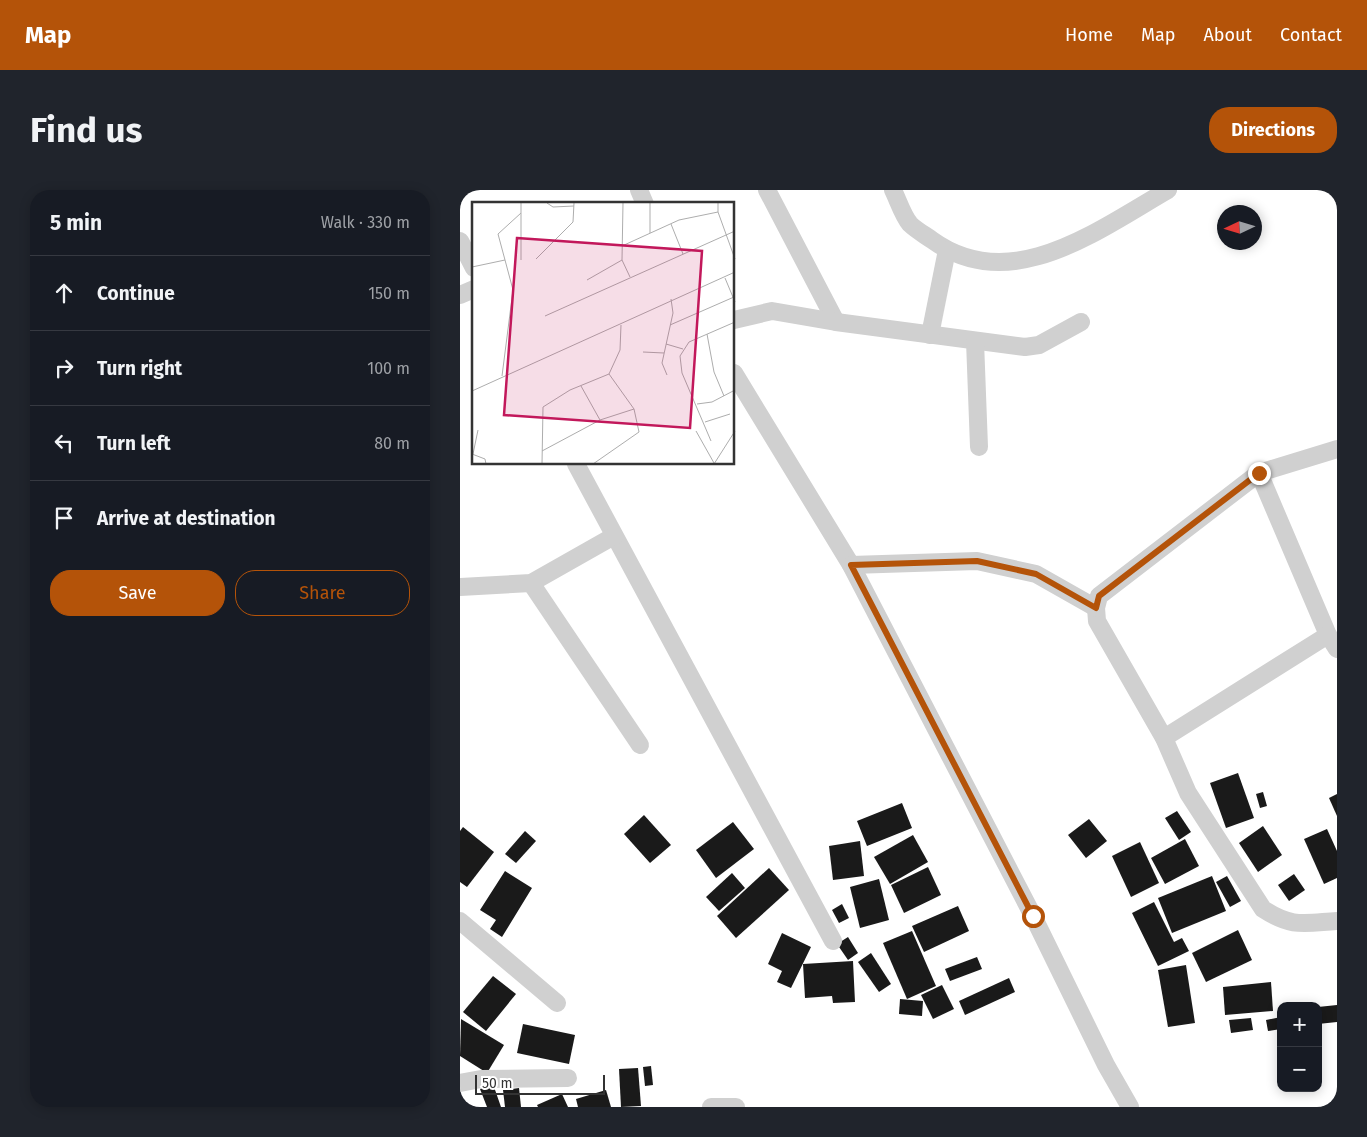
<!DOCTYPE html>
<html lang="en">
<head>
<meta charset="utf-8">
<style>
  body { margin:0; font-family:"Fira Sans",sans-serif; background:#20242c; color:#f1f3f6 }
  .controls { position:absolute; right:15px; bottom:15px; display:grid; overflow:hidden; border-radius:10px; box-shadow:0 2px 12px #0003 }
  .controls button { width:45px; height:45px; display:grid; place-items:center; padding:0; border:0; border-bottom:1px solid #363941; background:#171b24; color:#f1f3f6; font:25px sans-serif }
  .compass { position:absolute; left:757px; top:15px; width:45px; height:45px; border-radius:50%; background:#171b24; box-shadow:0 2px 12px #0003; rotate:266deg }
  .scale { position:absolute; left:15px; bottom:12px; width:130px; box-sizing:border-box; padding-left:5px; border:2px solid #333; border-top:0; font-size:14px; line-height:18px; white-space:nowrap; color:#333; -webkit-text-stroke:4px #fff; paint-order:stroke }
  .stop { position:absolute; width:15px; height:15px; margin:-11px; border:4px solid #b45309; border-radius:50%; background:#fff }
  .stop.end { background:#b45309; border-color:#fff; box-shadow:0 1px 5px #0008 }
  .list { margin:0; padding:0; list-style:none }
  h2 { display:flex; justify-content:space-between; align-items:center; height:65px; margin:0; padding:0 20px; font-size:21px }
  h2 small { font-size:16px; font-weight:400; color:#9ea1a6 }
  .list li { display:grid; grid-template-columns:32px 1fr auto; gap:15px; align-items:center; box-sizing:border-box; height:75px; padding:0 20px; border-top:1px solid #363941 }
  .list b { display:block; font-size:19px; white-space:nowrap }
  .list em { font-size:16px; font-style:normal; color:#9ea1a6 }
  .actions { display:flex; gap:10px; padding:15px 20px }
  .actions a { flex:1; padding:11px 0; border:1px solid #b45309; border-radius:20px; text-align:center; font-size:18px; color:#b45309 }
  .actions .main { background:#b45309; color:#fff }
  .icon { flex:none; width:28px; height:28px; fill:none; stroke:currentColor; stroke-width:2; stroke-linecap:round; stroke-linejoin:round }
  .map { position:relative; flex:none; width:877px; height:917px; overflow:hidden; border-radius:20px }
  header { display:flex; align-items:center; gap:30px; box-sizing:border-box; height:70px; padding:0 25px; background:#b45309; color:#fff }
  header strong { font-size:24px }
  nav { display:flex; gap:28px; margin-inline-start:auto; font-size:18px }
  .intro { display:flex; align-items:center; justify-content:space-between; box-sizing:border-box; height:120px; padding:0 30px }
  h1 { margin:0; font-size:35px }
  .button { padding:12px 22px; border-radius:20px; background:#b45309; color:#fff; font-size:18px; font-weight:700 }
  main { display:flex; gap:30px; padding:0 30px }
  aside { flex:1; background:#171b24; border-radius:20px; box-shadow:0 2px 12px #0003 }
  .map>svg:first-child { display:block }
</style>
</head>
<body>
<header>
<strong>Map</strong>
<nav><a>Home</a><a>Map</a><a>About</a><a>Contact</a></nav>
</header>
<div class="intro"><h1>Find us</h1><a class="button">Directions</a></div>
<main>
<aside>
<h2>5 min<small>Walk · 330 m</small></h2>
<ul class="list">
<li><svg class="icon" aria-label="ahead" viewBox="0 0 24 24"><path d="M12 20V5M6 11l6-6 6 6"/></svg><div><b>Continue</b></div><em>150 m</em></li>
<li><svg class="icon" aria-label="right" viewBox="0 0 24 24"><path d="M7 20v-9h11M14 6l5 5-5 5"/></svg><div><b>Turn right</b></div><em>100 m</em></li>
<li><svg class="icon" aria-label="left" viewBox="0 0 24 24"><path d="M17 20v-9H6M10 6l-5 5 5 5"/></svg><div><b>Turn left</b></div><em>80 m</em></li>
<li><svg class="icon" aria-label="arrive" viewBox="0 0 24 24"><path d="M6 21V4h12l-3 4 3 4H6"/></svg><div><b>Arrive at destination</b></div></li>
</ul>
<div class="actions"><a class="main">Save</a><a>Share</a></div>
</aside>
<div class="map">
<svg width="877" height="917" viewBox="0 0 877 917">
  <rect width="100%" height="100%" fill="#fff"/>
  <!-- building -->
  <g fill="#1a1a1a">
    <polygon points="778,583 794,628 766,638 750,593"/>
    <polygon points="803,602 807,616 800,618 796,604"/>
    <polygon points="877,604 877,626 869,608"/>
    <polygon points="442,613 452,638 407,656 397,631"/>
    <polygon points="717,621 731,642 719,650 705,628"/>
    <polygon points="184,625 211,655 190,673 164,644"/>
    <polygon points="629,629 647,651 626,668 608,645"/>
    <polygon points="273,632 294,659 256,688 236,660"/>
    <polygon points="803,636 822,665 798,682 779,653"/>
    <polygon points="3,637 34,662 7,697 0,692 0,641"/>
    <polygon points="867,639 877,661 877,688 864,694 844,649"/>
    <polygon points="65,641 76,651 56,673 45,664"/>
    <polygon points="453,645 468,672 430,694 414,667"/>
    <polygon points="725,649 739,676 705,694 691,668"/>
    <polygon points="400,651 404,686 373,690 369,656"/>
    <polygon points="680,652 699,693 671,707 652,666"/>
    <polygon points="468,677 481,705 444,723 431,695"/>
    <polygon points="309,678 329,700 276,748 257,726"/>
    <polygon points="45,681 72,698 42,747 30,739 36,730 20,720"/>
    <polygon points="272,683 285,698 259,721 246,707"/>
    <polygon points="834,684 845,700 829,711 818,695"/>
    <polygon points="752,686 766,721 712,743 698,708"/>
    <polygon points="767,686 781,711 770,717 756,692"/>
    <polygon points="419,689 429,730 400,738 390,697"/>
    <polygon points="694,712 714,752 722,748 729,761 698,776 672,723"/>
    <polygon points="382,714 389,728 379,733 372,720"/>
    <polygon points="498,716 509,741 464,762 452,736"/>
    <polygon points="778,740 792,770 746,792 732,763"/>
    <polygon points="452,741 476,796 447,809 423,753"/>
    <polygon points="322,743 351,757 331,798 317,792 322,781 308,774"/>
    <polygon points="388,747 398,763 388,770 377,754"/>
    <polygon points="411,763 431,794 419,802 398,772"/>
    <polygon points="517,767 522,779 490,791 485,779"/>
    <polygon points="393,771 395,812 373,813 372,806 345,808 343,774"/>
    <polygon points="726,775 735,833 708,837 698,780"/>
    <polygon points="33,786 56,804 26,841 3,822"/>
    <polygon points="549,788 555,802 505,825 499,811"/>
    <polygon points="811,792 813,821 765,825 763,797"/>
    <polygon points="482,795 494,819 473,829 461,805"/>
    <polygon points="440,809 463,811 462,826 439,824"/>
    <polygon points="877,815 877,832 858,834 858,817"/>
    <polygon points="821,827 821,839 808,841 806,830"/>
    <polygon points="791,828 793,840 771,843 769,830"/>
    <polygon points="1,829 44,855 27,883 0,866"/>
    <polygon points="63,834 115,845 109,874 57,863"/>
    <polygon points="191,876 193,895 185,896 183,877"/>
    <polygon points="178,878 181,916 161,917 159,879"/>
    <polygon points="33,894 41,917 27,917 20,899"/>
    <polygon points="59,898 61,917 45,917 43,900"/>
    <polygon points="146,900 151,917 118,917 116,909"/>
    <polygon points="102,904 108,917 78,917 77,915"/>
  </g>
  <g fill="none" stroke-linecap="round" stroke-linejoin="round">
    <!-- minor -->
    <g stroke="#d0d0d0" stroke-width="18">
      <polyline points="179,0 185,14"/>
      <polyline points="307,0 376,132"/>
      <path d="M 433,0 C 438,10 443,26 450,34 C 456,40 465,45 472,50 C 551,107 638,40 708,0"/>
      <polyline points="0,51 14,78"/>
      <polyline points="0,105 14,99"/>
      <polyline points="274,130 312,121 376,132 565,157 579,155 621,132"/>
      <polyline points="470,145 487,60"/>
      <polyline points="515,151 519,257"/>
      <polyline points="274,183 391,375 573,726 646,875 670,917"/>
      <path d="M 877,259 L 799,283 L 639,406 L 636,418 L 637,431 L 704,548 L 728,603 L 803,719 C 832,738 844,733 877,731"/>
      <polyline points="116,274 373,751"/>
      <polyline points="799,283 868,445 877,459"/>
      <polyline points="391,375 517,371 576,384 636,418"/>
      <polyline points="71,393 180,555"/>
      <polyline points="0,397 71,393 154,346"/>
      <polyline points="704,548 868,445"/>
      <polyline points="0,731 97,813"/>
      <polyline points="0,893 21,889 108,888"/>
      <polyline points="251,917 276,917"/>
    </g>
  </g>
  <g fill="none" stroke-linecap="round" stroke-linejoin="round">
    <!-- route -->
    <polyline stroke="#b45309" stroke-width="6" points="573,726 391,375 517,371 576,384 636,418 639,406 799,283"/>
  </g>
  <!-- overview -->
  <g transform="translate(12 12)">
    <rect width="262" height="262" fill="#fff"/>
    <path fill="none" stroke="#adadad" stroke-width="1" d="M 75,1 L 81,5 L 102,4M 151,1 L 150,58 L 158,75M 178,1 L 178,31M 246,1 L 246,10 L 263,57M 199,22 L 211,52M 150,44 L 207,18 L 246,10M 64,57 L 101,20 L 102,1M 49,58 L 49,1M 0,65 L 33,58 L 26,32 L 49,11M 253,76 L 263,100M 115,78 L 150,58M 73,114 L 263,29M 198,123 L 262,95M 235,132 L 242,170 L 252,194M 194,142 L 211,147M 171,150 L 192,151M 137,172 L 148,148 L 149,123M 195,173 L 190,161 L 201,111 L 199,97M 30,174 L 41,88 L 33,58M 109,184 L 128,218M 0,189 L 263,70M 225,202 L 240,200 L 263,188M 233,220 L 258,212M 224,229 L 242,261M 239,239 L 210,171 L 208,154 L 217,140 L 263,120M 70,249 L 128,218 L 162,207M 0,252 L 13,257 L 14,262M 1,252 L 6,228M 70,262 L 71,205 L 98,188 L 137,172 L 162,207 L 167,230 L 121,262M 242,262 L 263,229"/>
    <path fill="#c2185b" fill-opacity="0.15" stroke="#c2185b" stroke-width="2.5" d="M 45,36 L 230,49 L 218,226 L 32,213 Z"/>
    <rect width="262" height="262" fill="none" stroke="#333" stroke-width="2.5"/>
  </g>
</svg>
<div class="controls">
<button>+</button>
<button>−</button>
</div>
<svg class="compass" viewBox="-18 -18 36 36"><path d="M0-13l5 13h-10z" fill="#e53935"/><path d="M0 13l5-13h-10z" fill="#9ea1a6"/></svg>
<div class="scale">50 m</div>
<div class="stop" style="left:573px;top:726px"></div>
<div class="stop end" style="left:799px;top:283px"></div>
</div>
</main>
</body>
</html>
